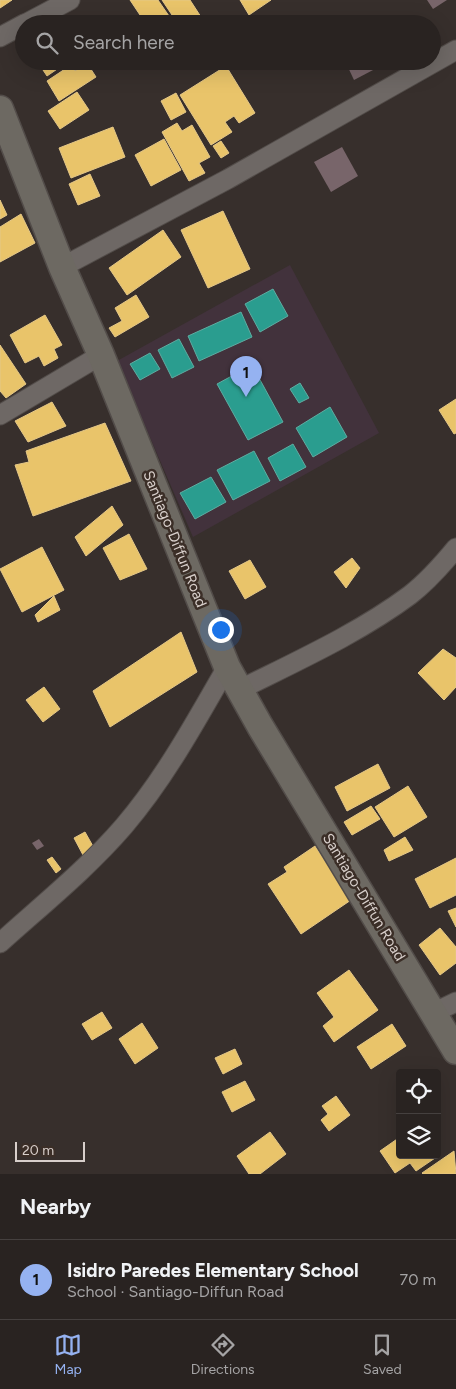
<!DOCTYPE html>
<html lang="en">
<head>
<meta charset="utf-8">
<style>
  body { margin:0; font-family:Figtree,sans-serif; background:#312b2a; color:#f1f3f6 }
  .controls { position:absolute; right:15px; bottom:15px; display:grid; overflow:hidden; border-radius:5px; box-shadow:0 5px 20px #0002 }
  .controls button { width:45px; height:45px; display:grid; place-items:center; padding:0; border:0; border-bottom:1px solid #45403f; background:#292321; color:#f1f3f6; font:25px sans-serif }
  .scale { position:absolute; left:15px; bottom:12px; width:70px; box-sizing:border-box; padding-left:5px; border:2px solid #d8cfcb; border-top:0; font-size:14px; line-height:18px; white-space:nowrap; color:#d8cfcb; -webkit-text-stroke:4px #3b2e27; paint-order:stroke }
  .you { position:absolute; left:220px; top:629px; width:18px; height:18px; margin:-12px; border:4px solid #fff; border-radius:50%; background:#1a73e8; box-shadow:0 0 0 8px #1a73e833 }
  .badge { display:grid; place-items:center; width:32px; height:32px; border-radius:50%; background:#95b2f1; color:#111; font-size:16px; font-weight:700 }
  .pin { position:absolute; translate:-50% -41px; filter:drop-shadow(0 1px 2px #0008) }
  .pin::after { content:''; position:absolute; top:26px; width:18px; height:15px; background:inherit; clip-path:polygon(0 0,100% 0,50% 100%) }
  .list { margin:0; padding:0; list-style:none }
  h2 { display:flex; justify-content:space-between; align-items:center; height:65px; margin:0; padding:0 20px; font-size:21px }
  h2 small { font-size:16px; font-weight:400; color:#a5a4a5 }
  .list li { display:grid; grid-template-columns:32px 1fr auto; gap:15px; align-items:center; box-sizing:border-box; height:80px; padding:0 20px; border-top:1px solid #45403f }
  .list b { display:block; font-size:19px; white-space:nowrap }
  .list p { margin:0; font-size:16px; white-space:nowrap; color:#a5a4a5 }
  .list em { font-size:16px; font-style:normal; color:#a5a4a5 }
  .icon { flex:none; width:28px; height:28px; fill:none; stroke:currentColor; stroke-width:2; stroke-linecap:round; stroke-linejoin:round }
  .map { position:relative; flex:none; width:456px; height:1174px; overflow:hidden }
  .search { position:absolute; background:#292321; box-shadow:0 5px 20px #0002; left:15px; right:15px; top:15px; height:55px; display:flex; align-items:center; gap:12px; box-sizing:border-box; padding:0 18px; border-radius:28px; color:#a5a4a5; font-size:19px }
  .sheet { height:145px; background:#292321 }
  nav { display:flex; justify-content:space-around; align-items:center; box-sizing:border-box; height:70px; border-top:1px solid #45403f; background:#292321; font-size:14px; color:#a5a4a5 }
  nav a { display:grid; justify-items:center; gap:2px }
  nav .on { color:#95b2f1 }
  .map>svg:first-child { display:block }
</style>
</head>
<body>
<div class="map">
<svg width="456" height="1174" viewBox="0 0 456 1174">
  <rect width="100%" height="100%" fill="#372f2c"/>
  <!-- education -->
  <polygon fill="#42323c" points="290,265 379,433 193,537 117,361"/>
  <!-- homes -->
  <g fill="#e9c46a" stroke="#e4c787">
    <polygon points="0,0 12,0 0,8"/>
    <polygon points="130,0 158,0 169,16 158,24 146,24"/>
    <polygon points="162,0 190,0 203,20 199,24 178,24"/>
    <polygon points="240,0 271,0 249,15"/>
    <polygon points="37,61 69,61 47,76"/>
    <polygon points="87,63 96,77 59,101 47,81 71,65 75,71"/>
    <polygon points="226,66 255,113 239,123 234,116 225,122 232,132 211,145 180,95"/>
    <polygon points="77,92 89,110 60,129 48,111"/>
    <polygon points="176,93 186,112 171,120 161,101"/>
    <polygon points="177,123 182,131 192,125 210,157 199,163 205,173 189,181 162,132"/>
    <polygon points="113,127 125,157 71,178 59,148"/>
    <polygon points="164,139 181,170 151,186 135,155"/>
    <polygon points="221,141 229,153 221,158 213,146"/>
    <polygon points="90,174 100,196 78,205 69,184"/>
    <polygon points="0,200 7,215 0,219"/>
    <polygon points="223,211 250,269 208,288 181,230"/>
    <polygon points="21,214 35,243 0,262 0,227"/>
    <polygon points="163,230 181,257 127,295 109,268"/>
    <polygon points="136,295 149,317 115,337 109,328 122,321 115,308"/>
    <polygon points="45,315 62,345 54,349 58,358 44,366 39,356 25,363 10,335"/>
    <polygon points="0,345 26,384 6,398 0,391"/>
    <polygon points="456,399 456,433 454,434 439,410"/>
    <polygon points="52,402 66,426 28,442 15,421"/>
    <polygon points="105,423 131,481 33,516 15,465 29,462 26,451"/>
    <polygon points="112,506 123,525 86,556 75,537"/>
    <polygon points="129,534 147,569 120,580 103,548"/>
    <polygon points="42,547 64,590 22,612 0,569"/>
    <polygon points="352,558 360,568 346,588 334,572"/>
    <polygon points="250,560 266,587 245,599 229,571"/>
    <polygon points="54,596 60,610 38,622 35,615"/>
    <polygon points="181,632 197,672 110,727 93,691"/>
    <polygon points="443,649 456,658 456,687 444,700 418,673"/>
    <polygon points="44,687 60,709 43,722 26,700"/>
    <polygon points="378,764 390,788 347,811 335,787"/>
    <polygon points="408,786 427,817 394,837 375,807"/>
    <polygon points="371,806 380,819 352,835 344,822"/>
    <polygon points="85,832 94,848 83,855 74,838"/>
    <polygon points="405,837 413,850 389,861 384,850"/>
    <polygon points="315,846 351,900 301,934 268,884 287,872 284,867"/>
    <polygon points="52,857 61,869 56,873 47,860"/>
    <polygon points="456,858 456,895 430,908 415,879"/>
    <polygon points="456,908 456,927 448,911"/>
    <polygon points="440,928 456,947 456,963 440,975 419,945"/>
    <polygon points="349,970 378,1010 334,1042 323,1026 334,1017 317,993"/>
    <polygon points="102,1012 112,1028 92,1040 82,1024"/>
    <polygon points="142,1023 158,1048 135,1064 119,1039"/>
    <polygon points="392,1024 406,1046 371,1069 357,1047"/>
    <polygon points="235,1049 242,1064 223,1074 215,1058"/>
    <polygon points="245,1081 255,1100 232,1112 222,1092"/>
    <polygon points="336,1096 350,1115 329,1131 321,1120 328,1114 322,1106"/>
    <polygon points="270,1132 286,1154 260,1174 249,1174 237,1156"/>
    <polygon points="400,1137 400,1155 438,1156 416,1171 410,1163 395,1173 380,1151"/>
    <polygon points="454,1151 456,1174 423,1174 422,1173"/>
  </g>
  <!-- schools -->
  <g fill="#2a9d8f" stroke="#5eaca1">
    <polygon points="273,289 288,316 260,332 245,304"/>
    <polygon points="241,312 252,337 199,361 188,336"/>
    <polygon points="179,339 194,367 172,378 158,350"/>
    <polygon points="150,353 160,369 140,380 130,364"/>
    <polygon points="252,365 283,422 248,440 217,384"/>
    <polygon points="300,383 309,398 299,403 290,389"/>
    <polygon points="330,407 347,437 313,457 296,428"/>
    <polygon points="293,444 306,467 280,481 268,458"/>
    <polygon points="254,451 270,481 233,500 217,470"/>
    <polygon points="211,477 226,502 195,519 180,493"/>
  </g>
  <!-- building -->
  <g fill="#78656a">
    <polygon points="427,0 447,0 433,9"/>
    <polygon points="345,61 371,61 375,69 354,80"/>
    <polygon points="342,147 358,176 331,192 314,162"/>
    <polygon points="39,839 44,846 37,850 32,843"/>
  </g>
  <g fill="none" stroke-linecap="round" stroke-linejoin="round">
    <!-- street casing -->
    <g stroke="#524c49" stroke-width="21">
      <g id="street">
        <polyline points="25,24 70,0"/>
        <polyline points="0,37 24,24"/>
        <polyline points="62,267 228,179 456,50"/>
        <polyline points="0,415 101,355"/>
        <path d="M 239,690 C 297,661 359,633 410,595 C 428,581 442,565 456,548"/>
        <path d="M 0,943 C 42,905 87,869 124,826 C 165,778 196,721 227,667"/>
        <polyline points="433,1013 456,1002"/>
      </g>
    </g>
    <!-- secondary casing -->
    <g stroke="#524c49" stroke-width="29">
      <polyline id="secondary" points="0,109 62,267 101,355 227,667 260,726 456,1051"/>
    </g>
    <!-- street -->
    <use href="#street" stroke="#6e6865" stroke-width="19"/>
    <!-- secondary -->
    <use href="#secondary" stroke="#6d6962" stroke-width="26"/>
  </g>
  <g text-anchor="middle" stroke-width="5" stroke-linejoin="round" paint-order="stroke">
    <!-- street labels -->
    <g font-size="15" fill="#d8cfcb" stroke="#3b2e27">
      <text transform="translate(175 539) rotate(68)" y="5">Santiago-Diffun Road</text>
      <text transform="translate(364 897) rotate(59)" y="5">Santiago-Diffun Road</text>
    </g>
  </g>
</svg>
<div class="controls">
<button><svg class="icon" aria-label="locate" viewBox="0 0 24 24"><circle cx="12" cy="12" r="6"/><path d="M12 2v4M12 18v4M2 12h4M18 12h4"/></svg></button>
<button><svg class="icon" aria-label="layers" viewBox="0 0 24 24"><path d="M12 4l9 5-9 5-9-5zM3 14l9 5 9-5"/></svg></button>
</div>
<div class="scale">20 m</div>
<div class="you"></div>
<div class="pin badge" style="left:246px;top:397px">1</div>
<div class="search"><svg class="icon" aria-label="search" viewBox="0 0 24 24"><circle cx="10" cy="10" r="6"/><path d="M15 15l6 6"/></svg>Search here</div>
</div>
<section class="sheet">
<h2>Nearby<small></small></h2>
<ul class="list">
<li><span class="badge">1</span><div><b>Isidro Paredes Elementary School</b><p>School · Santiago-Diffun Road</p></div><em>70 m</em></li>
</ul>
</section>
<nav>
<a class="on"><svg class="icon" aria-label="map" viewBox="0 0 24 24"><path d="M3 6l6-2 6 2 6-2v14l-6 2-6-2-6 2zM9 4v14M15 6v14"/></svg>Map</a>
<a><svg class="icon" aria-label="directions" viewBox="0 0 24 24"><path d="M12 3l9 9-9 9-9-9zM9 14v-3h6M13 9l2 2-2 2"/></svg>Directions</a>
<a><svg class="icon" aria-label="saved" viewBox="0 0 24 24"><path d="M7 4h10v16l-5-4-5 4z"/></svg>Saved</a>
</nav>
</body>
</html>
